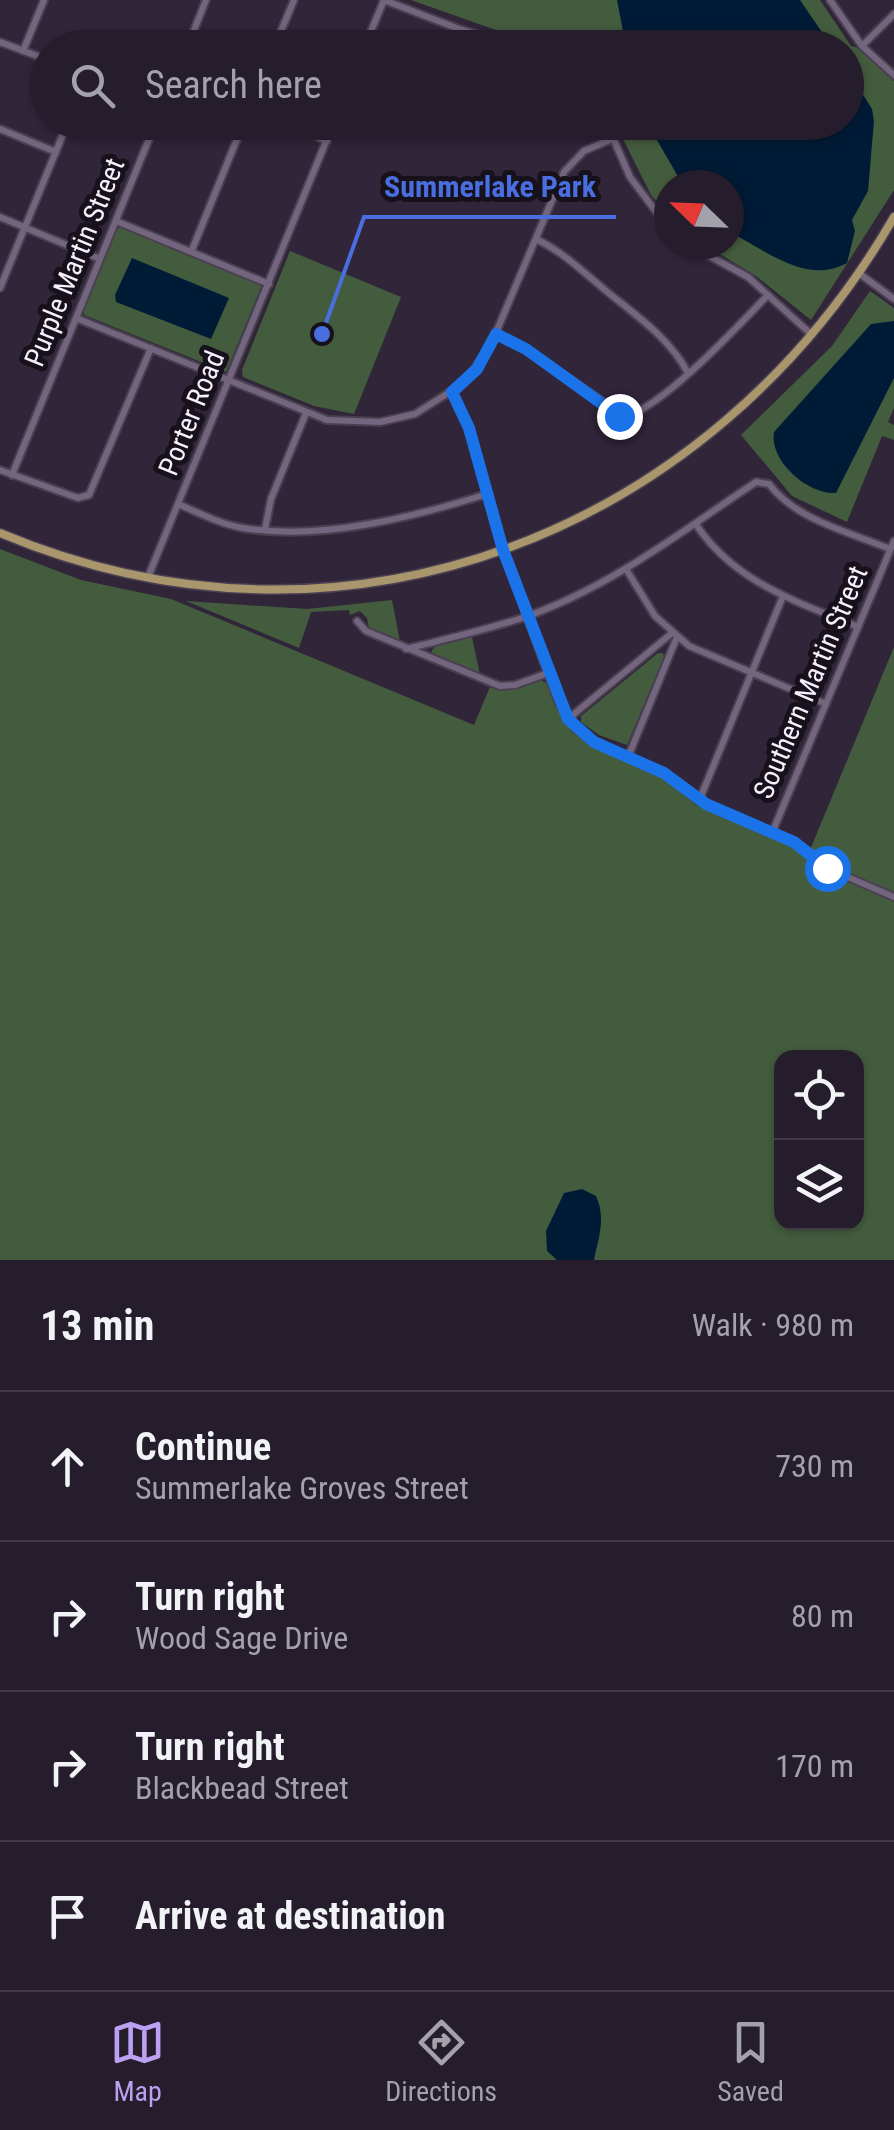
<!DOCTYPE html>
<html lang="en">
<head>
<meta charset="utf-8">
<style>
  body { margin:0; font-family:"Roboto Condensed",sans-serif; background:#2d2534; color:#f1f3f6 }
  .controls { position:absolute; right:30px; bottom:30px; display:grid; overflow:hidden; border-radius:20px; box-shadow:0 2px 8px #0004 }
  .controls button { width:90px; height:90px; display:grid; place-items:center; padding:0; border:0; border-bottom:2px solid #423a48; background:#251c2c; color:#f1f3f6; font:50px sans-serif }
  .compass { position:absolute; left:654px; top:170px; width:90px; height:90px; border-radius:50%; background:#251c2c; box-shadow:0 2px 8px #0004; rotate:293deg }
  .stop { position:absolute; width:30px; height:30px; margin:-22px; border:8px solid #1a73e8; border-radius:50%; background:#fff }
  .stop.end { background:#1a73e8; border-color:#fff; box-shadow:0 2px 10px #0008 }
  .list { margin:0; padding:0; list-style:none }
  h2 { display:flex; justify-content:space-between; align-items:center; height:130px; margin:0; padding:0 40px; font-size:42px }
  h2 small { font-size:32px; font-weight:400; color:#a3a1a9 }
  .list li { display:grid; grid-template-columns:65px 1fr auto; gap:30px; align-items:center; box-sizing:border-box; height:150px; padding:0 40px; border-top:2px solid #423a48 }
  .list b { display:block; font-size:38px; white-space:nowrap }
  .list p { margin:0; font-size:32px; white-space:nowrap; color:#a3a1a9 }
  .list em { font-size:32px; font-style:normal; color:#a3a1a9 }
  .icon { flex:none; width:55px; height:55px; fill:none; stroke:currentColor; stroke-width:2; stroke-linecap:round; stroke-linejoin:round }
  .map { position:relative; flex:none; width:894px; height:1260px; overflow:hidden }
  .search { position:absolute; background:#251c2c; box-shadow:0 2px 8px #0004; left:30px; right:30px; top:30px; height:110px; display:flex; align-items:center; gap:25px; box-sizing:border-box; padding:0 35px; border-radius:55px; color:#a3a1a9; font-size:38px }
  .sheet { height:730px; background:#251c2c }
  nav { display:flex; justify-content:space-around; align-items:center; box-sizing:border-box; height:140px; border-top:2px solid #423a48; background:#251c2c; font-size:28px; color:#a3a1a9 }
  nav a { display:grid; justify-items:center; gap:5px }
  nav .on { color:#bca0f2 }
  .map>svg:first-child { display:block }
</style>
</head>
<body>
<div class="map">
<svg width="894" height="1260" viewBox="0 0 894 1260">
  <rect width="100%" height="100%" fill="#31253a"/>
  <!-- green -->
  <g fill="#445c3e" fill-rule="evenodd">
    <polygon points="411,0 820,0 851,46 859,48 894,81 894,190 811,320 756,276 705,245 729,245 729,185 669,185 669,216 651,195 615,123 846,122 846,48 544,47"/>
    <polygon points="121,226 262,285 226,372 84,315 84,307 115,231"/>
    <polygon points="290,251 401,297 354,414 314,406 243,377 242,370"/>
    <polygon points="870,291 894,308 894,408 888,422 894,425 894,440 882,436 847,522 792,496 741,435 832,346"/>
    <path d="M 0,549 L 81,580 L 171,599 L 474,725 L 490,687 L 510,690 L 541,680 L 546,683 L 564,721 L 587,742 L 662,776 L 703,807 L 816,855 L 810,850 L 894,647 L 894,1260 L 0,1260 ZM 782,1058 L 856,1058 L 856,1222 L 782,1222 Z"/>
    <polygon points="392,600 400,642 369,629 367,618 360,611 350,615 349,610 311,612 299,648 186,601 307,609"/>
    <polygon points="472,637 480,675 432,654 432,650 437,645"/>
    <polygon points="658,653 663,653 664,657 627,745 599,735 581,722 581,716"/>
  </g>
  <!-- water -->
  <g fill="#001b36">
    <polygon points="617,0 800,0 832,47 626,47"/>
    <path d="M 847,69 L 872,109 L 874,121 L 868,191 L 852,220 L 855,231 L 847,263 C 806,286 765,249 729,232 L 729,185 L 683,185 L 647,123 L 846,122 Z"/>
    <polygon points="132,258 229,298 211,339 116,302 115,295"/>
    <path d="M 894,321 L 894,378 L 836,493 C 808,495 769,461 774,432 L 871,324 Z"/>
    <path d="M 582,1189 L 596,1196 C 606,1218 599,1237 594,1260 L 557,1260 L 547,1251 L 546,1231 L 564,1193 Z"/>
  </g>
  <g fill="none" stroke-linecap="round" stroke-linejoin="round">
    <!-- minor casing -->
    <g stroke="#4a4051" stroke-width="10">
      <g id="minor">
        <polyline points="384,0 459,29 523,48"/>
        <polyline points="830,0 862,46 894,75"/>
        <polyline points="0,42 48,60"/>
        <polyline points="862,46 894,14"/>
        <polyline points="187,48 206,0"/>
        <polyline points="274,48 294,0"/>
        <polyline points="364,48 384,0"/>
        <polyline points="23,51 44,0"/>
        <polyline points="282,122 327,141"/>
        <polyline points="606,122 630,177 669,229"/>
        <polyline points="0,129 56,152"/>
        <polyline points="0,217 100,259"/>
        <polyline points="116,221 269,284"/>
        <path d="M 536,239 C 563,252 582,271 605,290 C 635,315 669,337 688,373"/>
        <polyline points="689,245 748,277 812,335"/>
        <polyline points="192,250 244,122"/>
        <polyline points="860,274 894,299"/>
        <polyline points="0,288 68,122"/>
        <polyline points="76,318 327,420 380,422 415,414 464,383 489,349 564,172 584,151 612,139"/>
        <path d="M 496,335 L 525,349 L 625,417 C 665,405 737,327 768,295"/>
        <polyline points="452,392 469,428 503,550 558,701 575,728 594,742 664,773 699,801 794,842 827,868 894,897"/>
        <polyline points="0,470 78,498 89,495 151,348"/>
        <polyline points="12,475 156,122"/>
        <path d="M 178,504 C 199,513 220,524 243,528 C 320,541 414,517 487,494"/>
        <path d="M 697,526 C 736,583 796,601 858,627"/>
        <polyline points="265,529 271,499 306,413"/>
        <polyline points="626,569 655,616 689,646 826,704"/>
        <polyline points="148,577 334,122"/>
        <polyline points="357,621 366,631 500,686 515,685 548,673"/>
        <path d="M 406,649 C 446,639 486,630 525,617 C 611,587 682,531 756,482 L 769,484 C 796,520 849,532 890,549"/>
        <polyline points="568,719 672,633"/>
        <polyline points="628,757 677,637"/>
        <polyline points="699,801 783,596"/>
        <polyline points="772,833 894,541"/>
      </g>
    </g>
    <!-- major casing -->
    <g stroke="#4a4051" stroke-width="11">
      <path id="major" d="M 0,533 C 344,678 711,534 894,217"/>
    </g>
    <!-- minor -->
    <use href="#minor" stroke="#72657d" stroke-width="6"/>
    <!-- major -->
    <use href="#major" stroke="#aa966c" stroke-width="8"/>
  </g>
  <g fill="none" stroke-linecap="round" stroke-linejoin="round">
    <!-- route -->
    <polyline stroke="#1a73e8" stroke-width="12" points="619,416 526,349 496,334 477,369 452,392 469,428 503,550 568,719 594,742 664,773 706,804 794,842 827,868"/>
  </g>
  <g text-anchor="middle" stroke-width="10" stroke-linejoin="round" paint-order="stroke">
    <!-- street labels -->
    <g font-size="28" fill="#f7effd" stroke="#16111a">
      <text transform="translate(74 262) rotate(-68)" y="10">Purple Martin Street</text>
      <text transform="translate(191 413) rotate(-68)" y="10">Porter Road</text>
      <text transform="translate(810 682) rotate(-67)" y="10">Southern Martin Street</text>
    </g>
  </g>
  <!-- callouts -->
  <path fill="none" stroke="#496edf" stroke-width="4" d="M322 334L364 217H616"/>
  <circle fill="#496edf" stroke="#16111a" stroke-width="4" cx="322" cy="334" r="10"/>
  <g font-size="30" text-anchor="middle" font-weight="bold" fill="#496edf" stroke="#16111a" stroke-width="10" stroke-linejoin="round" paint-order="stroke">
    <text x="490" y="197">Summerlake Park</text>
  </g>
</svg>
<div class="controls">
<button><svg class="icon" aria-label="locate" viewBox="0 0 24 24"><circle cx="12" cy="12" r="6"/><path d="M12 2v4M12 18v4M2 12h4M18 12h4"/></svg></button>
<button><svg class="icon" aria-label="layers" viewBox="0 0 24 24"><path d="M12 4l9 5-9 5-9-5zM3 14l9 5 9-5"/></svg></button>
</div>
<svg class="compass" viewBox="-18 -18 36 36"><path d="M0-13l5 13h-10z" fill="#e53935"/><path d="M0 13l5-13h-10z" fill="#a3a1a9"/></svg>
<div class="stop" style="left:827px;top:868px"></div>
<div class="stop end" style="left:619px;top:416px"></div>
<div class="search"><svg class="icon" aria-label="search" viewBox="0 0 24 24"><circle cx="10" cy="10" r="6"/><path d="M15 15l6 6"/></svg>Search here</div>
</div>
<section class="sheet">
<h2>13 min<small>Walk · 980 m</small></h2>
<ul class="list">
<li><svg class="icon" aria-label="ahead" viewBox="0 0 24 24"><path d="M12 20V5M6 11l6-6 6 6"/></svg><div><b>Continue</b><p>Summerlake Groves Street</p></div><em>730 m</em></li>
<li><svg class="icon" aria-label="right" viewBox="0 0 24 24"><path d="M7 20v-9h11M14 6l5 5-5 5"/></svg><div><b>Turn right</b><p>Wood Sage Drive</p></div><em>80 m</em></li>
<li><svg class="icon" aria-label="right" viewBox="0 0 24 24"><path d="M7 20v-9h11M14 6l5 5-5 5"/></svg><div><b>Turn right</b><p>Blackbead Street</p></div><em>170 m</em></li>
<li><svg class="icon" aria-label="arrive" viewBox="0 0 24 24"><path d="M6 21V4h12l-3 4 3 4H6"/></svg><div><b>Arrive at destination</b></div></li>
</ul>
</section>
<nav>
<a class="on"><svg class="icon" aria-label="map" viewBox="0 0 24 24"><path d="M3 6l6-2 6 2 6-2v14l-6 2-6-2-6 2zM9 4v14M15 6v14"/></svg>Map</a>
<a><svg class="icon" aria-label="directions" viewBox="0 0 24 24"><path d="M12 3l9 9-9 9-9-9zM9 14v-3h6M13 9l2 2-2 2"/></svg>Directions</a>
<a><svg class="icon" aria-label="saved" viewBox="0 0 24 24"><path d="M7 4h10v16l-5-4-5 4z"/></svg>Saved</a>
</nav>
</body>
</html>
